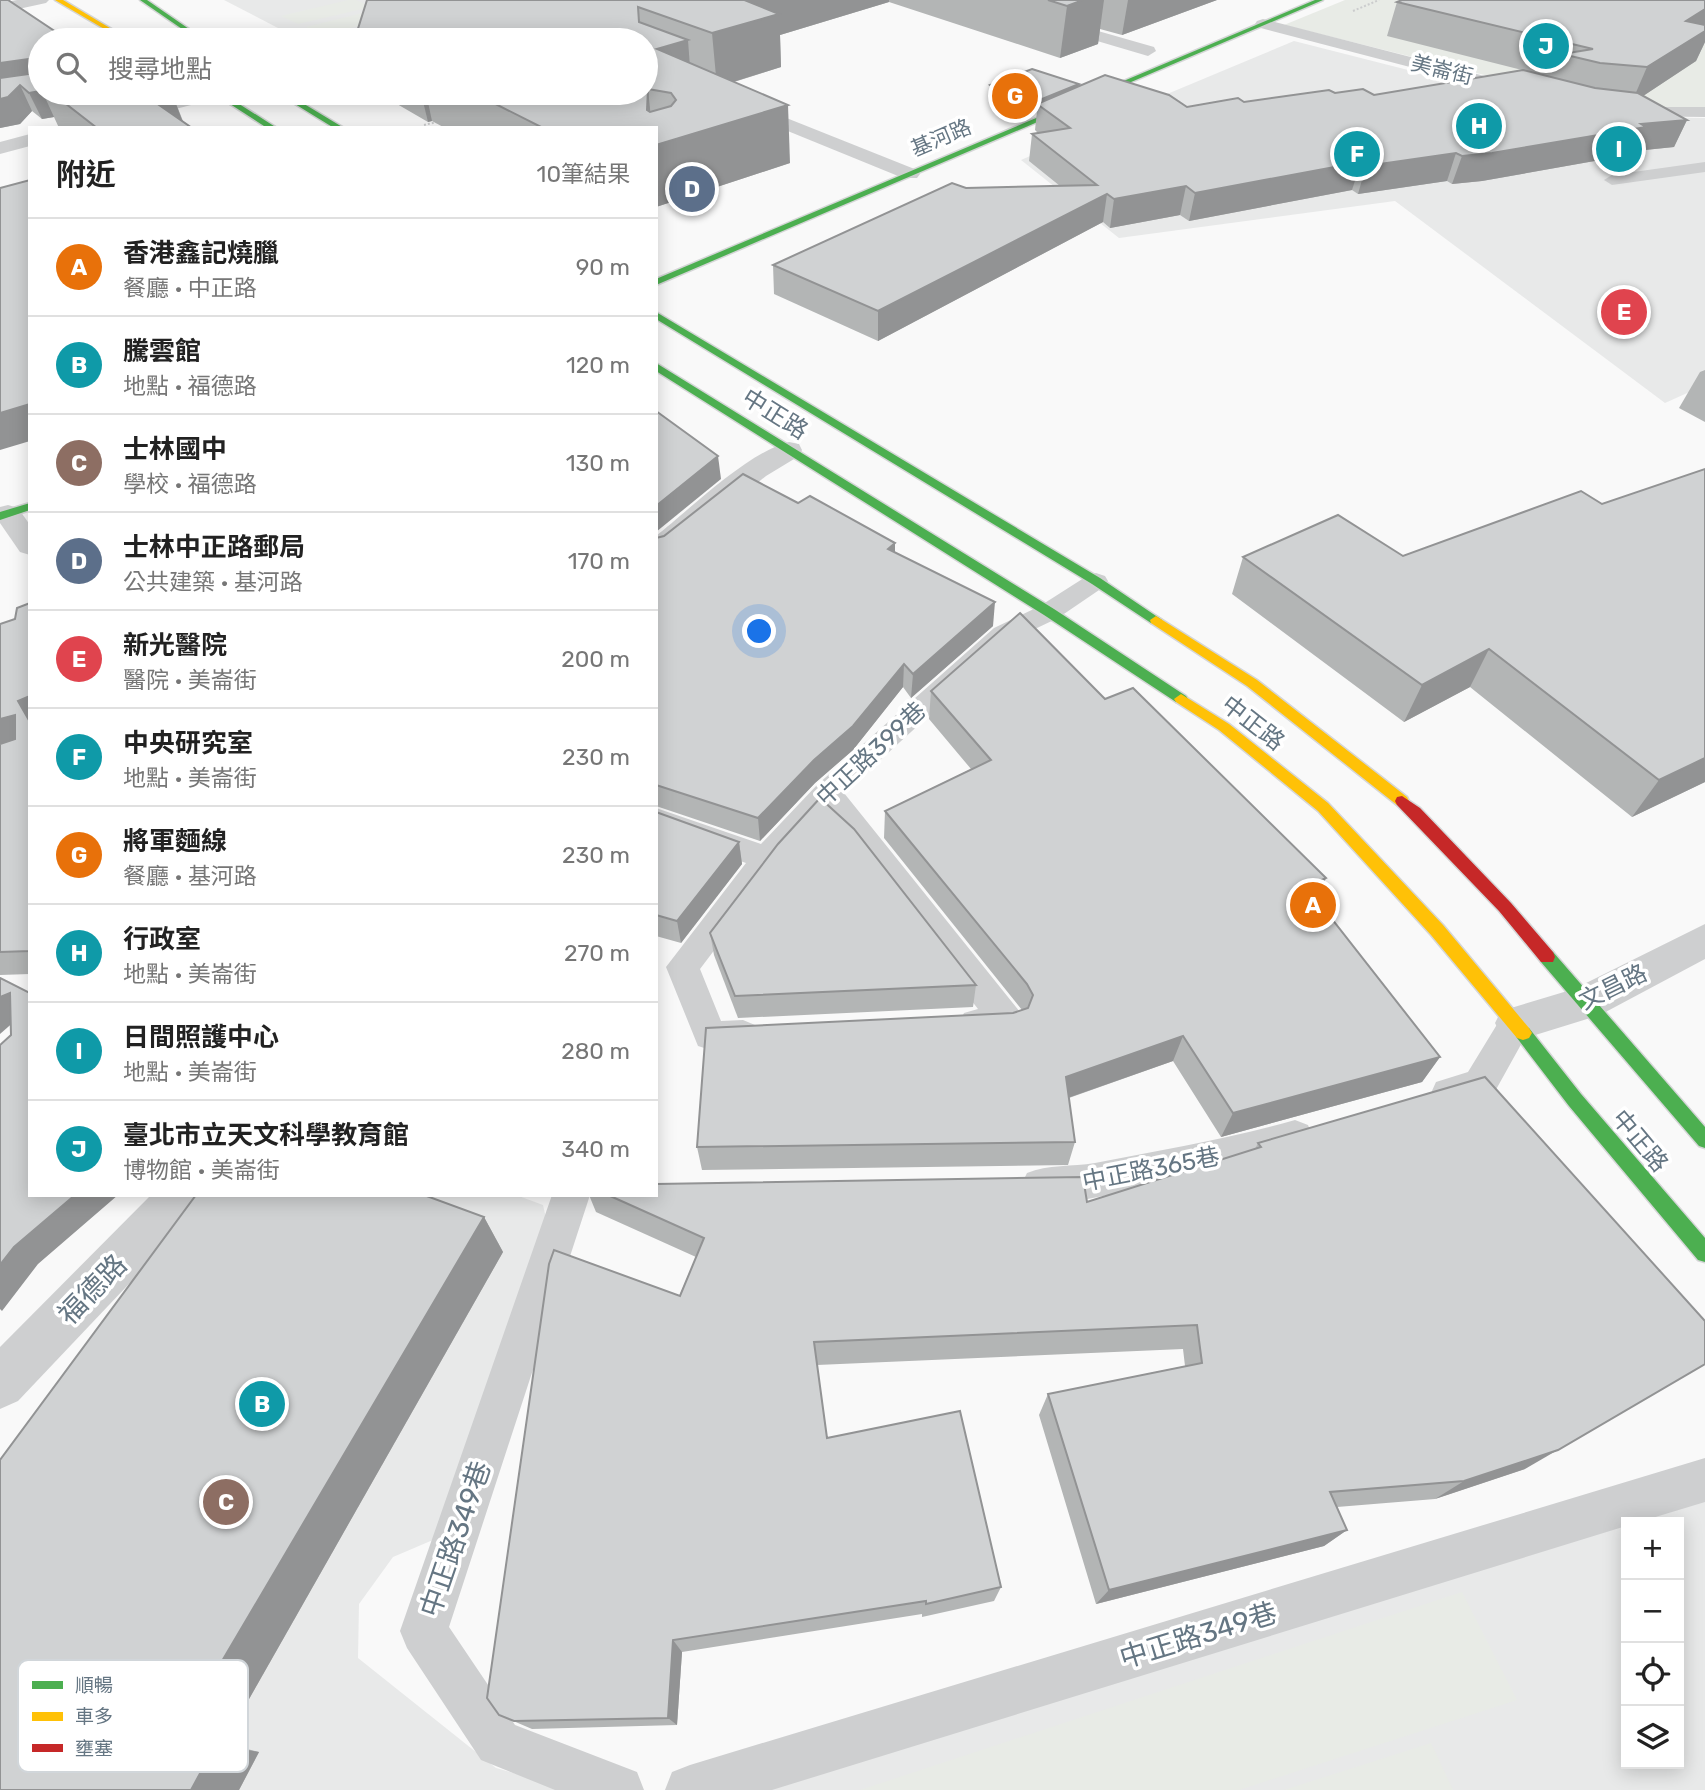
<!DOCTYPE html>
<html lang="zh-TW">
<head>
<meta charset="utf-8">
<style>
  body { margin:0; font-family:Rubik,"Noto Sans TC",sans-serif; background:#f2f2f2; color:#222 }
  .controls { position:absolute; right:21px; bottom:21px; display:grid; overflow:hidden; border-radius:0px; box-shadow:0 4px 18px #0003 }
  .controls button { width:63px; height:63px; display:grid; place-items:center; padding:0; border:0; border-bottom:2px solid #e0e0e0; background:#fff; color:#222; font:35px sans-serif }
  .you { position:absolute; left:760px; top:632px; width:24px; height:24px; margin:-18px; border:5px solid #fff; border-radius:50%; background:#1a73e8; box-shadow:0 0 0 10px #1a73e833 }
  .badge { display:grid; place-items:center; width:46px; height:46px; border-radius:50%; background:#ea580c; color:#fff; font-size:23px; font-weight:700 }
  .pin { position:absolute; translate:-50% -50%; border:4px solid #fff; box-shadow:0 2px 7px #0006 }
  .list { margin:0; padding:0; list-style:none }
  h2 { display:flex; justify-content:space-between; align-items:center; height:91px; margin:0; padding:0 28px; font-size:30px }
  h2 small { font-size:23px; font-weight:400; color:#767676 }
  .list li { display:grid; grid-template-columns:46px 1fr auto; gap:21px; align-items:center; box-sizing:border-box; height:98px; padding:0 28px; border-top:2px solid #e0e0e0 }
  .list b { display:block; font-size:26px; white-space:nowrap }
  .list p { margin:0; font-size:23px; white-space:nowrap; color:#767676 }
  .list em { font-size:23px; font-style:normal; color:#767676 }
  .icon { flex:none; width:38px; height:38px; fill:none; stroke:currentColor; stroke-width:2; stroke-linecap:round; stroke-linejoin:round }
  .map { position:relative; flex:none; width:1705px; height:1790px; overflow:hidden }
  .search { position:absolute; background:#fff; box-shadow:0 4px 18px #0003; left:28px; top:28px; width:630px; height:77px; display:flex; align-items:center; gap:18px; box-sizing:border-box; padding:0 24px; border-radius:38px; color:#767676; font-size:26px }
  .panel { position:absolute; background:#fff; box-shadow:0 4px 18px #0003; left:28px; top:126px; width:630px; height:1071px; border-radius:0px }
  .map>svg:first-child { display:block }
</style>
</head>
<body>
<div class="map">
<svg width="1705" height="1790" viewBox="0 0 1705 1790">
  <rect width="100%" height="100%" fill="#f9f9f9"/>
  <!-- built -->
  <g fill="#e8e9e9">
    <polygon points="224,0 524,0 362,40 301,40"/>
    <polygon points="1294,41 1550,106 1136,107"/>
    <polygon points="1134,110 1705,118 1705,385 1665,403 1395,201 1119,238 1021,160"/>
    <polygon points="209,1195 516,1195 543,1205 549,1231 440,1537 393,1557 359,1604 358,1658 496,1768 573,1790 0,1790 0,1467"/>
    <polygon points="1705,1499 1705,1790 717,1790 1626,1523 1626,1764 1679,1764 1679,1522 1627,1522"/>
  </g>
  <!-- green -->
  <g fill="#e8ebe6">
    <polygon points="348,0 356,0 371,7 298,24 281,16"/>
    <polygon points="1345,0 1705,0 1705,107 1633,108 1601,104 1284,25"/>
    <polygon points="375,10 392,17 323,35 306,27"/>
    <polygon points="1462,1592 1517,1700 1239,1790 860,1790"/>
    <polygon points="1431,1743 1453,1790 1284,1790"/>
  </g>
  <g fill="none" stroke-linecap="round" stroke-linejoin="round">
    <!-- fast casing -->
    <g stroke="#d5d6d7" stroke-width="3">
      <g id="fast">
        <polygon points="140,0 147,0 205,40 198,40"/>
        <polygon points="1315,0 1323,0 656,285 656,279"/>
        <polygon points="213,93 222,93 277,128 267,128"/>
        <polygon points="277,93 286,93 344,128 334,128"/>
        <polygon points="656,312 1100,578 1162,620 1156,624 1151,623 1092,584 656,319"/>
        <polygon points="656,363 1054,609 1186,696 1188,699 1186,702 1176,702 1044,615 656,371"/>
        <polygon points="30,503 30,510 0,520 0,512"/>
        <polygon points="1547,950 1553,952 1705,1127 1705,1148 1699,1146 1541,962 1539,957 1541,952"/>
        <polygon points="1523,1026 1529,1028 1581,1094 1705,1238 1705,1262 1698,1260 1569,1106 1517,1038 1514,1033 1517,1028"/>
      </g>
    </g>
    <!-- slow casing -->
    <g stroke="#d5d6d7" stroke-width="3">
      <g id="slow">
        <polygon points="55,0 63,0 130,40 123,40"/>
        <polygon points="1156,616 1257,680 1407,797 1409,801 1407,805 1397,805 1247,686 1151,623 1150,620"/>
        <polygon points="1181,694 1229,724 1328,803 1443,925 1529,1028 1532,1033 1529,1038 1523,1040 1517,1038 1431,935 1318,811 1219,730 1176,702 1174,699"/>
      </g>
    </g>
    <!-- jam casing -->
    <g stroke="#d5d6d7" stroke-width="3">
      <polygon id="jam" points="1402,796 1420,808 1511,903 1553,952 1555,957 1553,962 1541,962 1499,911 1397,805 1395,801 1397,797"/>
    </g>
    <!-- path -->
    <g stroke="#cbcccd" stroke-width="2" stroke-dasharray="2 2" stroke-linecap="butt">
      <polyline points="1353,11 1379,0"/>
      <polyline points="424,125 441,121"/>
    </g>
    <!-- lane -->
    <g fill="#cecfd0" fill-rule="evenodd">
      <polygon points="1705,162 1705,172 1612,185 1604,180 1612,175"/>
      <path d="M 1096,573 L 1105,576 L 1108,581 L 1105,586 L 1058,618 L 1012,640 L 844,793 L 1020,1012 L 1025,1022 L 1020,1032 C 1002,1038 982,1040 964,1033 L 959,1023 L 964,1013 L 978,1009 L 826,812 L 778,866 L 700,969 L 721,1021 L 743,1020 L 755,1025 L 760,1035 L 755,1045 C 737,1052 716,1053 698,1046 L 666,967 L 746,863 L 656,831 L 656,808 L 761,844 L 817,785 L 994,628 L 1040,606 L 1087,576 Z"/>
      <polygon points="1516,1009 1528,1013 1533,1023 1493,1095 1449,1109 1436,1104 1431,1093 1436,1082 1468,1072 1504,1013"/>
      <path d="M 1295,1120 L 1308,1125 L 1313,1137 L 1308,1149 L 1238,1170 L 1072,1202 L 1040,1202 L 1027,1197 L 1021,1185 L 1027,1173 C 1048,1164 1072,1167 1095,1163 C 1162,1150 1229,1139 1295,1120 Z"/>
      <polygon points="552,1195 590,1195 449,1627 515,1725 637,1772 644,1790 555,1790 481,1760 407,1648 400,1631"/>
      <polygon points="1705,1458 1705,1502 1639,1522 1626,1522 1626,1526 772,1790 665,1790 672,1772 690,1765"/>
    </g>
    <!-- street -->
    <g fill="#cecfd0" fill-rule="evenodd">
      <polygon points="17,0 49,0 46,3 0,13 0,3"/>
      <polygon points="1049,17 1154,47 1156,51 1148,56 1043,25 1041,22 1043,19"/>
      <polygon points="1263,19 1531,88 1534,92 1525,97 1257,27 1255,24 1257,21"/>
      <polygon points="646,62 917,170 920,174 917,178 903,178 646,73"/>
      <polygon points="196,93 225,93 222,97 102,128 70,128 72,124"/>
      <polygon points="1622,107 1705,107 1705,117 1616,116 1613,112"/>
      <polygon points="30,134 30,146 0,154 0,142"/>
      <path d="M 789,442 L 799,444 L 802,450 L 799,456 L 766,476 L 666,557 L 656,560 L 656,536 C 690,509 748,452 789,442 Z"/>
      <polygon points="8,505 18,508 30,525 30,555 20,552 0,523 0,507"/>
      <polygon points="1705,924 1705,959 1600,1015 1516,1041 1501,1035 1495,1023 1501,1011 1574,989"/>
      <polygon points="151,1195 206,1195 199,1210 18,1401 0,1409 0,1347"/>
    </g>
    <!-- fast -->
    <use href="#fast" fill="#4caf50" fill-rule="evenodd"/>
    <!-- slow -->
    <use href="#slow" fill="#ffc107" fill-rule="evenodd"/>
    <!-- jam -->
    <use href="#jam" fill="#c62828" fill-rule="evenodd"/>
  </g>
  <!-- wall -->
  <g fill="#b3b5b5">
    <polygon points="0,0 59,34 62,40 40,40 40,93 169,93 173,96 183,121 192,128 59,128 54,117 42,119 32,111 20,124 0,128"/>
    <polygon points="367,0 1217,0 1122,35 1100,29 1098,44 1060,58 889,2 780,35 781,67 734,82 790,163 656,207 656,128 445,128 432,121 428,122 378,93 646,93 646,40 358,40 356,35"/>
    <polygon points="1705,0 1705,42 1696,61 1643,96 1687,120 1674,147 1635,151 1634,154 1482,181 1452,184 1447,181 1358,194 1352,190 1189,221 1180,215 1110,228 1103,222 878,341 774,294 773,265 966,188 1060,186 1029,161 1032,134 1038,133 1035,130 1037,111 1019,118 990,95 990,85 1079,87 1187,107 1335,93 1374,95 1522,70 1387,36 1397,2"/>
    <polygon points="1705,370 1705,422 1679,408 1700,372"/>
    <polygon points="1705,469 1705,782 1632,817 1470,687 1404,722 1232,594 1243,557 1403,556 1602,504"/>
    <polygon points="798,503 895,543 895,552 993,626 911,698 903,687 853,750 815,783 760,841 656,806 656,538"/>
    <polygon points="30,603 30,974 0,975 0,624 15,619"/>
    <polygon points="931,691 1105,699 1316,899 1440,1057 1422,1082 1221,1137 1173,1061 1069,1098 1075,1142 1068,1165 702,1170 697,1147 1022,1010 884,838 885,811 971,769 929,719"/>
    <polygon points="656,812 739,842 742,864 681,943 656,936"/>
    <polygon points="710,933 976,985 973,1007 738,1018 714,955"/>
    <polygon points="1258,1143 1525,1469 1435,1499 1337,1507 1347,1530 1324,1546 1096,1604 1039,1415 1048,1394 1185,1366 1183,1349 817,1365 827,1438 1001,1587 994,1601 922,1617 922,1614 682,1652 677,1725 532,1729 499,1715 696,1257 596,1212 589,1195 656,1195 1087,1202 1255,1149"/>
    <polygon points="484,1217 503,1252 224,1743 259,1752 239,1790 0,1790"/>
  </g>
  <!-- shaded-wall -->
  <g fill="#929394">
    <polygon points="741,0 889,0 889,2 780,35 781,67 717,87 712,33"/>
    <polygon points="1083,0 1104,0 1098,44 1060,58 1067,6"/>
    <polygon points="1128,0 1217,0 1122,35"/>
    <polygon points="1705,9 1705,42 1696,61 1631,104 1647,67 1686,21"/>
    <polygon points="688,40 692,95 657,49"/>
    <polygon points="28,59 40,84 20,85 32,111 20,124 0,128 0,63"/>
    <polygon points="1079,84 1078,94 1037,104 1037,111 1019,118 1020,108"/>
    <polygon points="648,89 652,128 647,110"/>
    <polygon points="40,91 40,93 43,93 54,117 42,119 29,93"/>
    <polygon points="421,93 426,93 432,121 428,122"/>
    <polygon points="173,96 185,128 152,100"/>
    <polygon points="788,105 790,163 656,207 656,145"/>
    <polygon points="1687,120 1674,147 1635,151 1634,154 1482,181 1452,184 1462,156 1641,124"/>
    <polygon points="1456,153 1447,181 1358,194 1366,166"/>
    <polygon points="1361,162 1352,190 1189,221 1195,193"/>
    <polygon points="1186,186 1180,215 1110,228 1114,199"/>
    <polygon points="1107,194 1103,222 878,341 878,311"/>
    <polygon points="30,404 30,441 0,450 0,413"/>
    <polygon points="718,456 721,479 656,532 656,506"/>
    <polygon points="895,543 895,567 888,549"/>
    <polygon points="995,602 993,626 911,698 913,674"/>
    <polygon points="1489,649 1470,687 1404,722 1422,685"/>
    <polygon points="904,664 903,687 853,750 815,783 760,841 758,818"/>
    <polygon points="30,696 30,722 18,701"/>
    <polygon points="15,715 30,735 0,748 0,719"/>
    <polygon points="1705,758 1705,782 1632,817 1659,780"/>
    <polygon points="739,842 742,864 681,943 677,921"/>
    <polygon points="1326,878 1313,905 1307,887"/>
    <polygon points="10,993 16,1020 0,1034 0,997"/>
    <polygon points="1183,1036 1173,1061 1059,1101 1066,1077"/>
    <polygon points="1440,1057 1422,1082 1221,1137 1233,1113"/>
    <polygon points="75,1195 118,1195 38,1264 2,1311 0,1309 0,1265 14,1247"/>
    <polygon points="484,1217 503,1252 224,1743 179,1734"/>
    <polygon points="1692,1372 1525,1469 1435,1499 1464,1481"/>
    <polygon points="1347,1530 1324,1546 1096,1604 1109,1590"/>
    <polygon points="673,1640 682,1652 677,1725 668,1718"/>
    <polygon points="216,1744 259,1752 239,1790 191,1790"/>
  </g>
  <!-- building -->
  <g fill="#d0d2d3" stroke="#929394" stroke-width="2" fill-rule="evenodd">
    <polygon points="0,0 8,0 59,34 54,35 62,40 40,40 40,81 39,83 40,91 29,93 20,85 8,97 0,99 0,78 35,73 39,67 31,65 28,59 0,63"/>
    <path d="M 367,0 L 750,0 L 747,1 L 779,14 L 712,33 L 638,7 L 639,22 L 688,40 L 657,49 L 788,105 L 656,145 L 656,128 L 543,128 L 474,93 L 646,93 L 646,40 L 367,40 L 356,35 ZM 648,89 L 671,93 L 676,100 L 671,106 L 650,112 L 647,110 Z"/>
    <polygon points="1048,0 1083,0 1067,6"/>
    <polygon points="1402,0 1705,0 1705,9 1686,21 1705,25 1705,31 1647,67 1600,63 1562,54 1593,49 1397,2"/>
    <polygon points="1032,69 1079,84 1020,108 990,85"/>
    <polygon points="1523,70 1595,88 1638,93 1687,120 1641,124 1646,127 1492,153 1462,156 1456,153 1366,166 1361,162 1195,193 1186,186 1114,199 1107,194 878,311 773,265 952,183 966,188 1097,185 1032,134 1070,128 1037,104 1105,75 1169,95 1187,107 1238,98 1244,102 1329,90 1335,93 1363,89 1374,95"/>
    <polygon points="52,93 169,93 173,96 152,100 192,128 97,128"/>
    <polygon points="30,180 30,404 0,413 0,188"/>
    <polygon points="656,411 718,456 656,506"/>
    <polygon points="1705,469 1705,758 1659,780 1489,649 1422,685 1243,557 1338,515 1403,556 1581,491 1602,504"/>
    <polygon points="743,474 798,503 810,496 895,543 888,549 995,602 913,674 904,664 853,726 814,760 758,818 656,785 656,538 664,536"/>
    <polygon points="30,603 30,696 18,701 30,722 30,951 0,952 0,744 15,739 15,715 0,719 0,624 15,619 17,608"/>
    <polygon points="1020,613 1105,699 1133,688 1326,878 1307,887 1440,1057 1233,1113 1183,1036 1066,1077 1075,1142 697,1147 706,1028 1013,1013 1028,1008 1033,995 1027,984 885,811 991,760 931,691"/>
    <polygon points="820,798 854,829 976,985 735,996 710,933 778,844"/>
    <polygon points="656,812 739,842 677,921 656,915"/>
    <polygon points="0,978 30,993 30,1195 75,1195 14,1247 0,1265 0,1045 11,1035 10,993 0,997"/>
    <polygon points="1485,1077 1705,1321 1705,1364 1558,1450 1464,1481 1330,1492 1347,1530 1109,1590 1048,1394 1202,1363 1197,1325 814,1342 827,1438 960,1411 1001,1587 926,1604 926,1601 673,1640 668,1718 514,1721 499,1715 487,1698 549,1264 554,1250 680,1296 704,1238 608,1195 656,1195 656,1184 1083,1177 1087,1202 1261,1147 1258,1143"/>
    <polygon points="196,1195 424,1195 484,1217 179,1734 216,1744 191,1790 0,1790 0,1460"/>
  </g>
  <g text-anchor="middle" stroke-width="7" stroke-linejoin="round" paint-order="stroke">
    <!-- far-street labels -->
    <g font-size="21" fill="#657683" stroke="#fff">
      <text transform="translate(1442 70) rotate(14)" y="7">美崙街</text>
      <text transform="translate(941 138) rotate(-23)" y="7">基河路</text>
    </g>
    <!-- street labels -->
    <g font-size="24" fill="#657683" stroke="#fff">
      <text transform="translate(775 414) rotate(32)" y="8">中正路</text>
      <text transform="translate(1253 723) rotate(38)" y="8">中正路</text>
      <text transform="translate(871 754) rotate(-43)" y="8">中正路399巷</text>
      <text transform="translate(1613 987) rotate(-26)" y="8">文昌路</text>
      <text transform="translate(1640 1141) rotate(50)" y="8">中正路</text>
      <text transform="translate(1151 1169) rotate(-11)" y="8">中正路365巷</text>
    </g>
    <!-- near-street labels -->
    <g font-size="28" fill="#657683" stroke="#fff">
      <text transform="translate(92 1289) rotate(-46)" y="10">福德路</text>
      <text transform="translate(455 1539) rotate(-71)" y="10">中正路349巷</text>
      <text transform="translate(1198 1635) rotate(-17)" y="10">中正路349巷</text>
    </g>
  </g>
  <!-- legend -->
  <rect x="18" y="1660" width="230" height="112" rx="10" fill="#fff" stroke="#d1d6da" stroke-width="2"/>
  <rect x="32" y="1681" width="31" height="8" fill="#4caf50"/>
  <rect x="32" y="1712" width="31" height="9" fill="#ffc107"/>
  <rect x="32" y="1744" width="31" height="8" fill="#c62828"/>
  <g font-size="19" fill="#657683">
    <text x="75" y="1692">順暢</text>
    <text x="75" y="1723">車多</text>
    <text x="75" y="1755">壅塞</text>
  </g>
</svg>
<div class="controls">
<button>+</button>
<button>−</button>
<button><svg class="icon" aria-label="locate" viewBox="0 0 24 24"><circle cx="12" cy="12" r="6"/><path d="M12 2v4M12 18v4M2 12h4M18 12h4"/></svg></button>
<button><svg class="icon" aria-label="layers" viewBox="0 0 24 24"><path d="M12 4l9 5-9 5-9-5zM3 14l9 5 9-5"/></svg></button>
</div>
<div class="you"></div>
<div class="pin badge" style="left:1313px;top:905px;background:#e8710a">A</div>
<div class="pin badge" style="left:262px;top:1404px;background:#0f9aa8">B</div>
<div class="pin badge" style="left:226px;top:1502px;background:#8d6e63">C</div>
<div class="pin badge" style="left:692px;top:189px;background:#5c6f8a">D</div>
<div class="pin badge" style="left:1624px;top:312px;background:#e0444e">E</div>
<div class="pin badge" style="left:1357px;top:154px;background:#0f9aa8">F</div>
<div class="pin badge" style="left:1015px;top:96px;background:#e8710a">G</div>
<div class="pin badge" style="left:1479px;top:126px;background:#0f9aa8">H</div>
<div class="pin badge" style="left:1619px;top:149px;background:#0f9aa8">I</div>
<div class="pin badge" style="left:1546px;top:46px;background:#0f9aa8">J</div>
<div class="search"><svg class="icon" aria-label="search" viewBox="0 0 24 24"><circle cx="10" cy="10" r="6"/><path d="M15 15l6 6"/></svg>搜尋地點</div>
<section class="panel">
<h2>附近<small>10筆結果</small></h2>
<ul class="list">
<li><span class="badge" style="background:#e8710a">A</span><div><b>香港鑫記燒臘</b><p>餐廳 · 中正路</p></div><em>90 m</em></li>
<li><span class="badge" style="background:#0f9aa8">B</span><div><b>騰雲館</b><p>地點 · 福德路</p></div><em>120 m</em></li>
<li><span class="badge" style="background:#8d6e63">C</span><div><b>士林國中</b><p>學校 · 福德路</p></div><em>130 m</em></li>
<li><span class="badge" style="background:#5c6f8a">D</span><div><b>士林中正路郵局</b><p>公共建築 · 基河路</p></div><em>170 m</em></li>
<li><span class="badge" style="background:#e0444e">E</span><div><b>新光醫院</b><p>醫院 · 美崙街</p></div><em>200 m</em></li>
<li><span class="badge" style="background:#0f9aa8">F</span><div><b>中央研究室</b><p>地點 · 美崙街</p></div><em>230 m</em></li>
<li><span class="badge" style="background:#e8710a">G</span><div><b>將軍麵線</b><p>餐廳 · 基河路</p></div><em>230 m</em></li>
<li><span class="badge" style="background:#0f9aa8">H</span><div><b>行政室</b><p>地點 · 美崙街</p></div><em>270 m</em></li>
<li><span class="badge" style="background:#0f9aa8">I</span><div><b>日間照護中心</b><p>地點 · 美崙街</p></div><em>280 m</em></li>
<li><span class="badge" style="background:#0f9aa8">J</span><div><b>臺北市立天文科學教育館</b><p>博物館 · 美崙街</p></div><em>340 m</em></li>
</ul>
</section>
</div>
</body>
</html>
